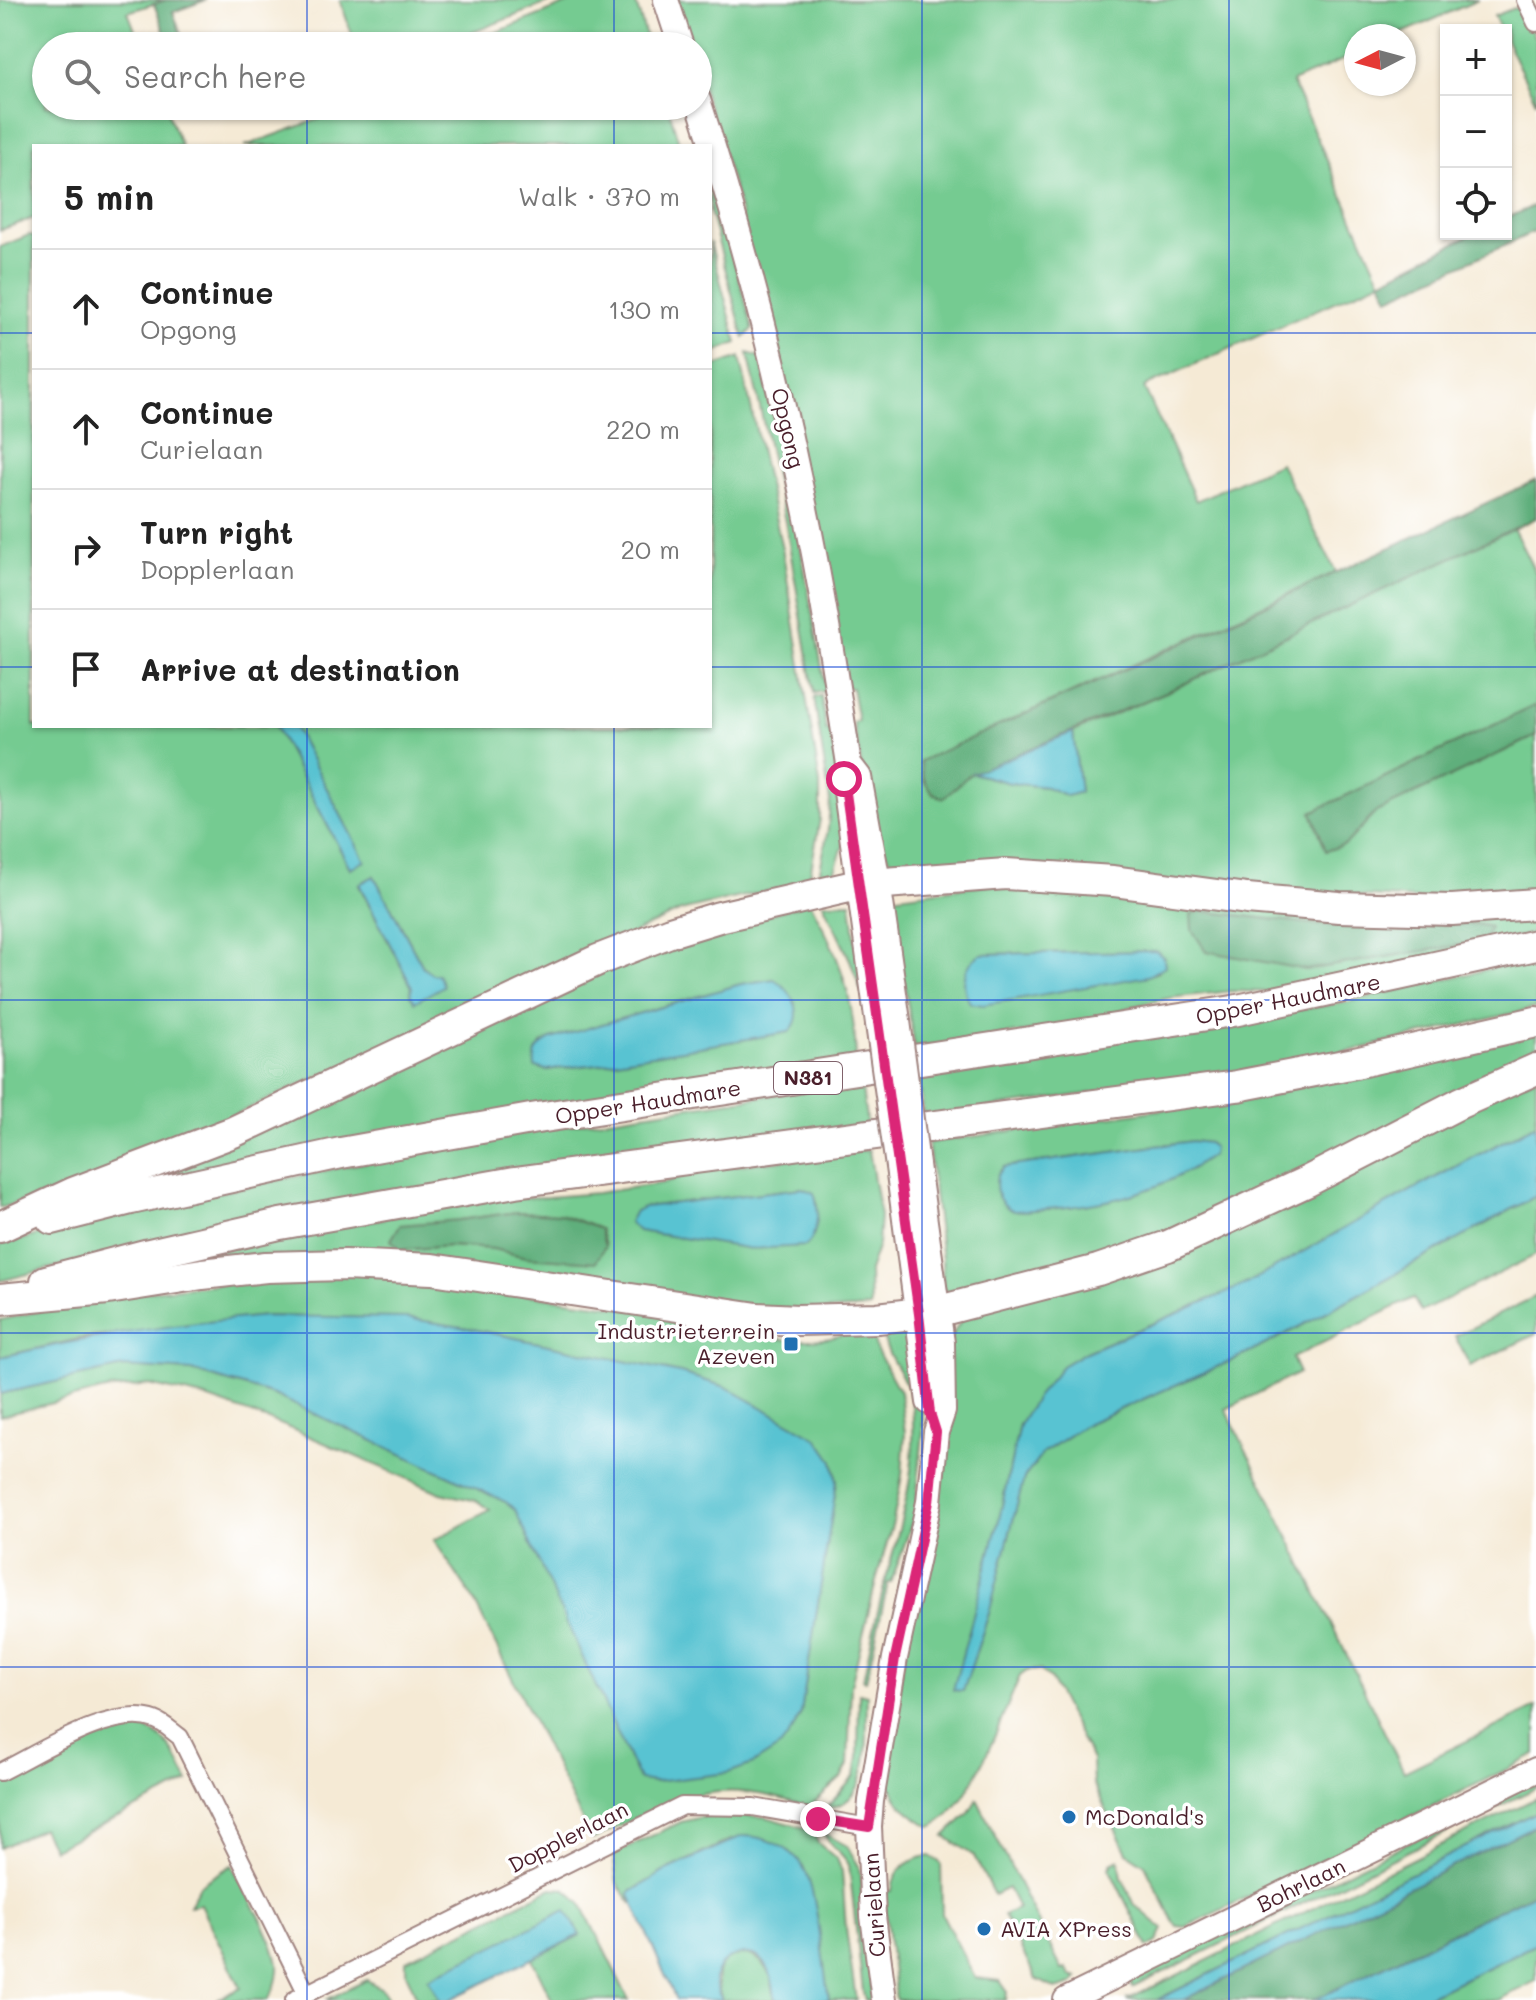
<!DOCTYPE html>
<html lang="en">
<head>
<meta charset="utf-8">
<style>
  body { margin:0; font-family:Mali,sans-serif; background:#f6f6f6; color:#222 }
  .controls { position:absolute; right:24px; top:24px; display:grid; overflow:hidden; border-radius:0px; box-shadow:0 2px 6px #0004 }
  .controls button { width:72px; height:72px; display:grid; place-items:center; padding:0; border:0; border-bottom:2px solid #e0e0e0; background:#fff; color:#222; font:40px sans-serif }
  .compass { position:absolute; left:1344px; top:24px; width:72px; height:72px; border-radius:50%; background:#fff; box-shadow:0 2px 6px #0004; rotate:264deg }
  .stop { position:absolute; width:24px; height:24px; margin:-18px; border:6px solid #db2777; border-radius:50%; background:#fff }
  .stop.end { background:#db2777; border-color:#fff; box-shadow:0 2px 8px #0008 }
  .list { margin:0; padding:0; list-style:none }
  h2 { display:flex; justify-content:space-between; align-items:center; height:104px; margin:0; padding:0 32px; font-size:34px }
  h2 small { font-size:26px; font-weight:400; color:#767676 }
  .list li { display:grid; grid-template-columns:52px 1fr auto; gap:24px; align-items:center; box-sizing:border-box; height:120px; padding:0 32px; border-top:2px solid #e0e0e0 }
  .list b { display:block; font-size:30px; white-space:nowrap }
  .list p { margin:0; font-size:26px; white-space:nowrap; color:#767676 }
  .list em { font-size:26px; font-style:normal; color:#767676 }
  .icon { flex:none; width:44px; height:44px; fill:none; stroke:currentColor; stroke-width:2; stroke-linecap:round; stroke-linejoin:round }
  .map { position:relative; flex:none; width:1536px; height:2000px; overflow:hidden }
  .search { position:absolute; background:#fff; box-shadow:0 2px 6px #0004; left:32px; top:32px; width:680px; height:88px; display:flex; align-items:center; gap:20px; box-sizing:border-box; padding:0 28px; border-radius:44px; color:#767676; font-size:30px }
  .panel { position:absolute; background:#fff; box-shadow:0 2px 6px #0004; left:32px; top:144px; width:680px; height:584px; border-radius:0px }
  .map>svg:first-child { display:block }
</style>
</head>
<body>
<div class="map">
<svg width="1536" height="2000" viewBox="0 0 1536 2000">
  <rect width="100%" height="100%" fill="#fff"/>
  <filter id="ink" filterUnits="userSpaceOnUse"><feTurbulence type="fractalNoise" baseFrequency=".0125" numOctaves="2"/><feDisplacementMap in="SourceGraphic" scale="16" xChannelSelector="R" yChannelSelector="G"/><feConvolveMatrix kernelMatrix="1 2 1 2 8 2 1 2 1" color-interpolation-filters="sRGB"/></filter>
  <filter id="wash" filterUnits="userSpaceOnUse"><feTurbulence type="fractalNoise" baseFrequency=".006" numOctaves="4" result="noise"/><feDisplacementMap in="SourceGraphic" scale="32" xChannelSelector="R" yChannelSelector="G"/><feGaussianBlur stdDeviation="1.8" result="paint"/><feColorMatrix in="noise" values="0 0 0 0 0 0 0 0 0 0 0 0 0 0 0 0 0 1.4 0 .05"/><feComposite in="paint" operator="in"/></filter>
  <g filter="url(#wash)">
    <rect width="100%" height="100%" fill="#f5ead5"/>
    <!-- green -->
    <g fill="#74cb91" stroke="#5f755e" stroke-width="2" fill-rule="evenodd">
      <polygon points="0,0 166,0 128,12 141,46 46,46 46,106 165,106 181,146 34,146 34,218 0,230"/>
      <polygon points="340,0 555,0 438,46 356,46"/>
      <polygon points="577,0 635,0 649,46 462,46"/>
      <polygon points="674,0 1478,0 1396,36 1356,36 1356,54 1292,82 1381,281 1144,387 1196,501 1280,463 1336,572 920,762 924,781 934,795 972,773 1010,783 1046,787 1067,796 1080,792 1073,732 1173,689 1513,528 1536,574 1536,705 1312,812 1326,851 1346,844 1376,812 1536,736 1536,898 1469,902 906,869 890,860 875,836 853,722 858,721 852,688 847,688 737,198 698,73 698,46 689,46"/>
      <polygon points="1514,8 1521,11 1536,40 1536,102 1506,40 1506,30 1501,30 1494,16"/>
      <polygon points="355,106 668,106 680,146 245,146"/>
      <polygon points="710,173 753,329 744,338 710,212"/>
      <path d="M 29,235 L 34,236 L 34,726 L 275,726 L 350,868 L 364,860 L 294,726 L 710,726 L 710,368 L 740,357 L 783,553 L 820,784 L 820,819 L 809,881 C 766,892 724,900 681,911 L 83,1184 L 0,1208 L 0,247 ZM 374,876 L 423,967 L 435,976 L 427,992 L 415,1001 L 410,994 L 412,987 L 359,885 Z"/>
      <polygon points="710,242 737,343 710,354"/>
      <polygon points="748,353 760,357 796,521 826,691 814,693 786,526"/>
      <polygon points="821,696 826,730 831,730 846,837 835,870 828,878 818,880 828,829 830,801 814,697"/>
      <path d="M 1005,882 L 1536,911 L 1536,933 L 1276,992 L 1232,991 L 1169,998 L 1130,1007 L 1086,1023 L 915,1048 L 890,897 ZM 1200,911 L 1321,925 L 1477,924 L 1490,927 L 1484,941 L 1191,914 ZM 1156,951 L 1164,958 L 1158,972 L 1147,976 L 1071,989 L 981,954 Z"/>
      <path d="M 810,902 C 840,957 854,995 856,1058 L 126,1187 L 601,965 ZM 774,979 L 789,1032 L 598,1064 L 546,1070 L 535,1066 L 541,1044 L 551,1039 L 741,984 Z"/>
      <polygon points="851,902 861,991 850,960 823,903"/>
      <polygon points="1536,958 1536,1008 1355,1050 1235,1073 924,1117 918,1072 1347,1002"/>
      <path d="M 1536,1033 L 1536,1062 L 1165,1240 L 950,1295 L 943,1289 L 942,1259 L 928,1143 L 1242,1098 ZM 1192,1141 L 1208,1143 L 1213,1147 L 1212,1155 C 1153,1199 1086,1208 1014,1211 L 997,1175 L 1004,1167 Z"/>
      <path d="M 1536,1077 L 1536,1124 L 1414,1189 L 1246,1284 L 1086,1352 L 1062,1366 L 1019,1425 L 999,1520 L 954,1690 L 963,1691 L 989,1613 L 1024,1478 L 1043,1453 L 1086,1424 L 1249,1353 L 1310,1321 L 1536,1196 L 1536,1255 L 1421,1312 L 1413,1298 L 1292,1358 L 1299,1373 L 1226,1409 L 1404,1772 L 1536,1707 L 1536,1755 L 1186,1927 L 1177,1926 L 1173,1921 L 1145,1865 L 1127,1853 L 1093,1783 L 1092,1760 L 1051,1680 L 1040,1670 L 1027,1671 L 1020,1676 C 1001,1717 973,1808 931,1827 C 905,1811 898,1806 886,1777 L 951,1337 L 960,1322 L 968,1315 Z"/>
      <polygon points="861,1082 867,1125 144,1245 0,1281 0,1245 136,1209 500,1135"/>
      <path d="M 869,1150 L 880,1216 L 878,1245 L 869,1271 L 870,1308 L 797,1312 L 433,1263 L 107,1276 L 300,1233 L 500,1198 L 548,1197 L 597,1193 L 663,1183 L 705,1169 ZM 802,1188 L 817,1201 L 815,1228 L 644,1207 ZM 517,1212 L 560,1214 L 600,1229 L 605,1246 L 526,1257 L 493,1249 L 449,1246 L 400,1250 L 459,1220 Z"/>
      <path d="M 346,1271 L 689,1316 C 729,1331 779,1344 823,1339 C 839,1338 854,1328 871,1329 L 876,1349 L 900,1392 L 905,1433 L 902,1475 L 893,1522 L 877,1577 L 851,1685 L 848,1765 L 841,1778 L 809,1807 C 713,1774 676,1798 592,1840 L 473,1599 L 434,1540 L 490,1510 L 477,1501 L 441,1493 L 285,1426 L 203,1397 L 149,1385 L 105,1390 L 0,1416 L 0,1394 L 123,1367 L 192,1371 L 274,1395 L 506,1502 L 792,1731 L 801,1712 L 837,1481 L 833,1461 L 726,1387 L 680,1373 L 468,1328 L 266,1316 L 83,1338 L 0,1357 L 0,1320 L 109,1295 Z"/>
      <polygon points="1536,1296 1536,1334 1470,1366 1455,1336"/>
      <path d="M 895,1328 L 913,1345 L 922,1391 L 923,1432 L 915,1514 L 891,1583 L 888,1583 L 866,1681 L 863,1680 C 870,1646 877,1612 886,1579 C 902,1518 918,1469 912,1405 C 909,1377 885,1359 883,1332 Z"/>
      <path d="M 859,1693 L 867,1695 C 865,1729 877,1805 826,1808 L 855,1776 L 858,1758 Z"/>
      <path d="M 125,1726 C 166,1727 172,1750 189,1782 L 53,1849 L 42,1828 L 0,1848 L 0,1785 L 117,1728 Z"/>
      <polygon points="1536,1779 1536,1788 1132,1988 1129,1981"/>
      <polygon points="1536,1798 1536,1812 1157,2000 1127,2000"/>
      <polygon points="977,1799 1062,1970 1066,1969 1071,1976 1078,1978 1072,1984 1056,1989 1036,1979 1004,1915 1018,1908 1008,1888 994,1895 974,1856 945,1836 968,1814"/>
      <polygon points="715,1814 766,1817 812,1830 818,1843 837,1859 842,1871 846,1929 856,2000 829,2000 812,1897 803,1866 789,1851 730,1840 667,1870 629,1893 632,1904 617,1883 613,1854 681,1822"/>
      <path d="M 824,1833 L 847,1846 L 859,1866 L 873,2000 L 865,2000 L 863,1992 L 849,1865 C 843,1852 827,1845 824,1833 Z"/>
      <path d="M 930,1856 L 941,1863 L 942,1914 L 975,1978 L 1000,1981 L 1007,1991 L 1006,2000 L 896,2000 L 883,1891 L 892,1891 C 893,1869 910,1858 930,1856 Z"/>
      <polygon points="1119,1859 1122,1878 1135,1905 1163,1929 1157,1942 1148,1947 1109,1868 1112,1866 1111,1863"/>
      <path d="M 232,1865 C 245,1891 274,1937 278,1964 C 279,1977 275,1989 268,2000 L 216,2000 L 241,1988 L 200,1904 L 189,1906 L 200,1885 Z"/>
      <polygon points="552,1888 565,1889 581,1903 629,2000 552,2000 532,1959 580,1935 428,1978 440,2000 418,2000 406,1973 406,1960"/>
      <polygon points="1536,1944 1536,1981 1498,2000 1420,2000"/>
      <path d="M 746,1954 C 770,1960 772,1978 775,2000 L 722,2000 C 713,1975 716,1957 746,1954 Z"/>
      <polygon points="367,1980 382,1989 389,2000 326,2000"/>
    </g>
    <!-- forest -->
    <g fill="#5faf7b" stroke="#546753" stroke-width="2">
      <polygon points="166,0 206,0 173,12 185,44 170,46 154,4"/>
      <polygon points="1536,205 1536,231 1389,298 1381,281 1472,234 1506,234 1506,218"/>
      <path d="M 1536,480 L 1536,518 L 1173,689 L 970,774 L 944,798 C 926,793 923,778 920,761 L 1153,657 Z"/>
      <polygon points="1536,705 1536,736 1376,812 1346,844 1326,851 1312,812"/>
      <polygon points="1200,911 1321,925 1477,924 1490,927 1485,941 1306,970 1206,951 1192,930 1191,914"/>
      <polygon points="517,1212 560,1214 600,1229 605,1246 596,1262 526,1257 493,1249 450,1246 400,1250 391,1240 400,1225 459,1220"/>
      <polygon points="1536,1825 1536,1892 1314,2000 1183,2000"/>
    </g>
    <!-- water -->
    <g fill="#58c3d2" stroke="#51717e" stroke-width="2">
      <polygon points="275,726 294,726 365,861 350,868"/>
      <polygon points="1073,732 1080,792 1067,796 1046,787 1010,783 972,773"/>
      <polygon points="374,876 423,967 432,974 438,974 443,986 415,1002 410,994 412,987 359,884"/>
      <path d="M 1156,951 L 1164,958 L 1165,966 L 1148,976 L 983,1005 L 970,1003 C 959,985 964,964 981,954 Z"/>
      <path d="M 774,979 C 791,989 807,1014 789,1032 L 598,1064 L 546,1070 L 535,1067 C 533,1052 538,1045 551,1039 L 741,984 Z"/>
      <polygon points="1536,1124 1536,1196 1310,1321 1249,1353 1086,1424 1043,1453 1024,1478 989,1613 963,1691 953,1690 999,1520 1019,1425 1037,1396 1062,1366 1086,1352 1246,1284 1414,1189"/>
      <path d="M 1192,1141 L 1208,1143 L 1213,1147 L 1212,1155 C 1153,1199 1086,1208 1014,1211 C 998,1204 994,1192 997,1175 L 1004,1167 Z"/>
      <path d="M 802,1188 L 814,1193 C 820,1208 818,1235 806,1246 L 752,1249 L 638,1231 L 629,1222 L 635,1211 L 644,1207 Z"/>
      <path d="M 266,1316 L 406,1318 L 468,1328 L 680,1373 L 726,1387 L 817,1438 L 833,1461 L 837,1481 L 801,1713 L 792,1731 L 781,1746 L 753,1764 L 728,1773 L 655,1782 L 639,1780 L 515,1510 L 506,1502 L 274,1395 L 192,1371 L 123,1367 L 0,1394 L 0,1357 C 91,1336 173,1324 266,1316 Z"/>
      <polygon points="1536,1812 1536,1825 1183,2000 1157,2000"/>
      <path d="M 742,1836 C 762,1835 791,1847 802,1865 C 818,1890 823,1967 829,2000 L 775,2000 C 774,1988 772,1972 764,1962 C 749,1944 715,1958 715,1981 C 715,1987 720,1995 722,2000 L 676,2000 L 629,1893 L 667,1870 Z"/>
      <polygon points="1536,1892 1536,1944 1420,2000 1314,2000"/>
      <polygon points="566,1910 580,1935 449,2000 440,2000 428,1978"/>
    </g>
  </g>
  <g filter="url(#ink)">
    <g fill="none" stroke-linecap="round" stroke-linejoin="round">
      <!-- street casing -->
      <g stroke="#a08480" stroke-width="20">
        <g id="street">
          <polyline points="1525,0 1536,23"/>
          <path d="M 0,1772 C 39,1753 113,1704 155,1720 C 164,1723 173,1732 180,1737 L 307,1994"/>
          <polyline points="294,2000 682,1806 753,1807 869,1827"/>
        </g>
      </g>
      <!-- secondary casing -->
      <g stroke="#a08480" stroke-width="28">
        <g id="secondary">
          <polyline points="666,0 681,46"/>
          <path d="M 698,100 C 740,229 775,361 802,494 C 821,583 835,673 849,764 L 859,777 L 878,882 L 898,1021"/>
          <polyline points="844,777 878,1024"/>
          <polyline points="899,1174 929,1402"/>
          <polyline points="884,2000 873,1916 869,1827 871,1801 895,1658 929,1502 936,1432 943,1411 942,1343 918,1172"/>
          <polyline points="1066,2000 1536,1770"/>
        </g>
      </g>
      <!-- highway casing -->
      <g stroke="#a08480" stroke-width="34">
        <g id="highway">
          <polyline points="52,1219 131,1199 341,1153 531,1119 1233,1011 1536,945"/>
          <polyline points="0,1227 73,1193 233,1132 598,960 670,932 719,917 858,885 1006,874 1113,881 1247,899 1339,907 1452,910 1536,904"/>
          <polyline points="46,1281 149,1254 280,1224 515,1182 1237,1086 1355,1063 1536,1022"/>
          <polyline points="0,1299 108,1289 202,1274 266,1267 345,1265 432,1269 757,1318 798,1320 877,1318 939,1311 1098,1270 1168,1246 1308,1181 1460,1103 1536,1069"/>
        </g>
      </g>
      <!-- street -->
      <use href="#street" stroke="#fff" stroke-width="16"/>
      <!-- secondary -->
      <use href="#secondary" stroke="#fff" stroke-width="24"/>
      <!-- highway -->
      <use href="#highway" stroke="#fff" stroke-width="30"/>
      <!-- secondary-bridge casing -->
      <g stroke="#a08480" stroke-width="28" stroke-linecap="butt">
        <g id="secondary-bridge">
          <polyline points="898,1021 918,1172"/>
          <polyline points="878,1024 899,1174"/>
        </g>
      </g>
      <!-- secondary-bridge -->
      <use href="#secondary-bridge" stroke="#fff" stroke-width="24"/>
    </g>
  </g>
  <g fill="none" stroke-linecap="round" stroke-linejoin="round" filter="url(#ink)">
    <!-- route -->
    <polyline stroke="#db2777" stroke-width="10" points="818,1819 869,1827 895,1658 929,1502 936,1432 930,1413 919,1314 844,779"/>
  </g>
  <!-- grid -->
  <path fill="none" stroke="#1d4ed8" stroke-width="2" stroke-opacity="0.55" d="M 307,0 L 307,46M 614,0 L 614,46M 922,0 L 922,2000M 1229,0 L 1229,2000M 307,106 L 307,146M 614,106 L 614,146M 0,333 L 34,333M 710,333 L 1536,333M 0,667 L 34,667M 710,667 L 1536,667M 307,726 L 307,2000M 614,726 L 614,2000M 0,1000 L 1536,1000M 0,1333 L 1536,1333M 0,1667 L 1536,1667"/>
  <!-- markers -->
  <g fill="#1f6fb2" stroke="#fff" stroke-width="3">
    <rect x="783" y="1336" width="16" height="16" rx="4"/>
    <circle cx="1069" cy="1817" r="8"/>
    <circle cx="984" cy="1929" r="8"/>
  </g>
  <g text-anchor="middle" stroke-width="7" stroke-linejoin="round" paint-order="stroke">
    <!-- shield labels -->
    <rect fill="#fff" stroke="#80626b" stroke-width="2" x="774" y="1062" width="68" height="32" rx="6"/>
    <g font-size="20" font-weight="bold" fill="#4a1f2b">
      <text x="808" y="1085">N381</text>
    </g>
    <!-- street labels -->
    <g font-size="22" fill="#4a1f2b" stroke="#fff">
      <text transform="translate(788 428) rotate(77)" y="8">Opgong</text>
      <text transform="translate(1288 999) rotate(-11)" y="8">Opper Haudmare</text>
      <text transform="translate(648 1102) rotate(-9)" y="8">Opper Haudmare</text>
      <text transform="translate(568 1837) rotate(-27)" y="8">Dopplerlaan</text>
      <text transform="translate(1301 1885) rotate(-26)" y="8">Bohrlaan</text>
      <text transform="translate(874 1905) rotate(-94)" y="8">Curielaan</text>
    </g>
    <!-- poi labels -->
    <g font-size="22" fill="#4a1f2b" stroke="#fff" text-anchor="start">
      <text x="775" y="1339" text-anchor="end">Industrieterrein<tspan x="775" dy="25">Azeven</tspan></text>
      <text x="1085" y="1825">McDonald's</text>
      <text x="1000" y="1937">AVIA XPress</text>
    </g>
  </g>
</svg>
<div class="controls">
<button>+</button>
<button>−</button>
<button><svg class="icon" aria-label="locate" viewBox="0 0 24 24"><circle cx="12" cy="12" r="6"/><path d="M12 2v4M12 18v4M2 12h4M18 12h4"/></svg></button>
</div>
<svg class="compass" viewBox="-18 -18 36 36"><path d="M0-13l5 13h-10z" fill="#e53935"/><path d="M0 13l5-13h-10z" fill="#767676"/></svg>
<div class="stop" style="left:844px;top:779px"></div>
<div class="stop end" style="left:818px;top:1819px"></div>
<div class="search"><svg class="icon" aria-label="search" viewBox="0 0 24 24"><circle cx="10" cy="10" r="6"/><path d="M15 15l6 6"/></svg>Search here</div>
<section class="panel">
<h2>5 min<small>Walk · 370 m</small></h2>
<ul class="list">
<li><svg class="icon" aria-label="ahead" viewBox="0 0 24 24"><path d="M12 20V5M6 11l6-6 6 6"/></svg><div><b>Continue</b><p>Opgong</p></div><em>130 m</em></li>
<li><svg class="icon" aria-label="ahead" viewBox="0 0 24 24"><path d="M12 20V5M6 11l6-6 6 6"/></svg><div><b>Continue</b><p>Curielaan</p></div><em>220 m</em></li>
<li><svg class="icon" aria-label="right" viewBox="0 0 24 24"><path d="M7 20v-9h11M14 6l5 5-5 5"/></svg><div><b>Turn right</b><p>Dopplerlaan</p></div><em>20 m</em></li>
<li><svg class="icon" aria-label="arrive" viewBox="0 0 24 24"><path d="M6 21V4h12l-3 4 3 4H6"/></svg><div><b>Arrive at destination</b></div></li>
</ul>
</section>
</div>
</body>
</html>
